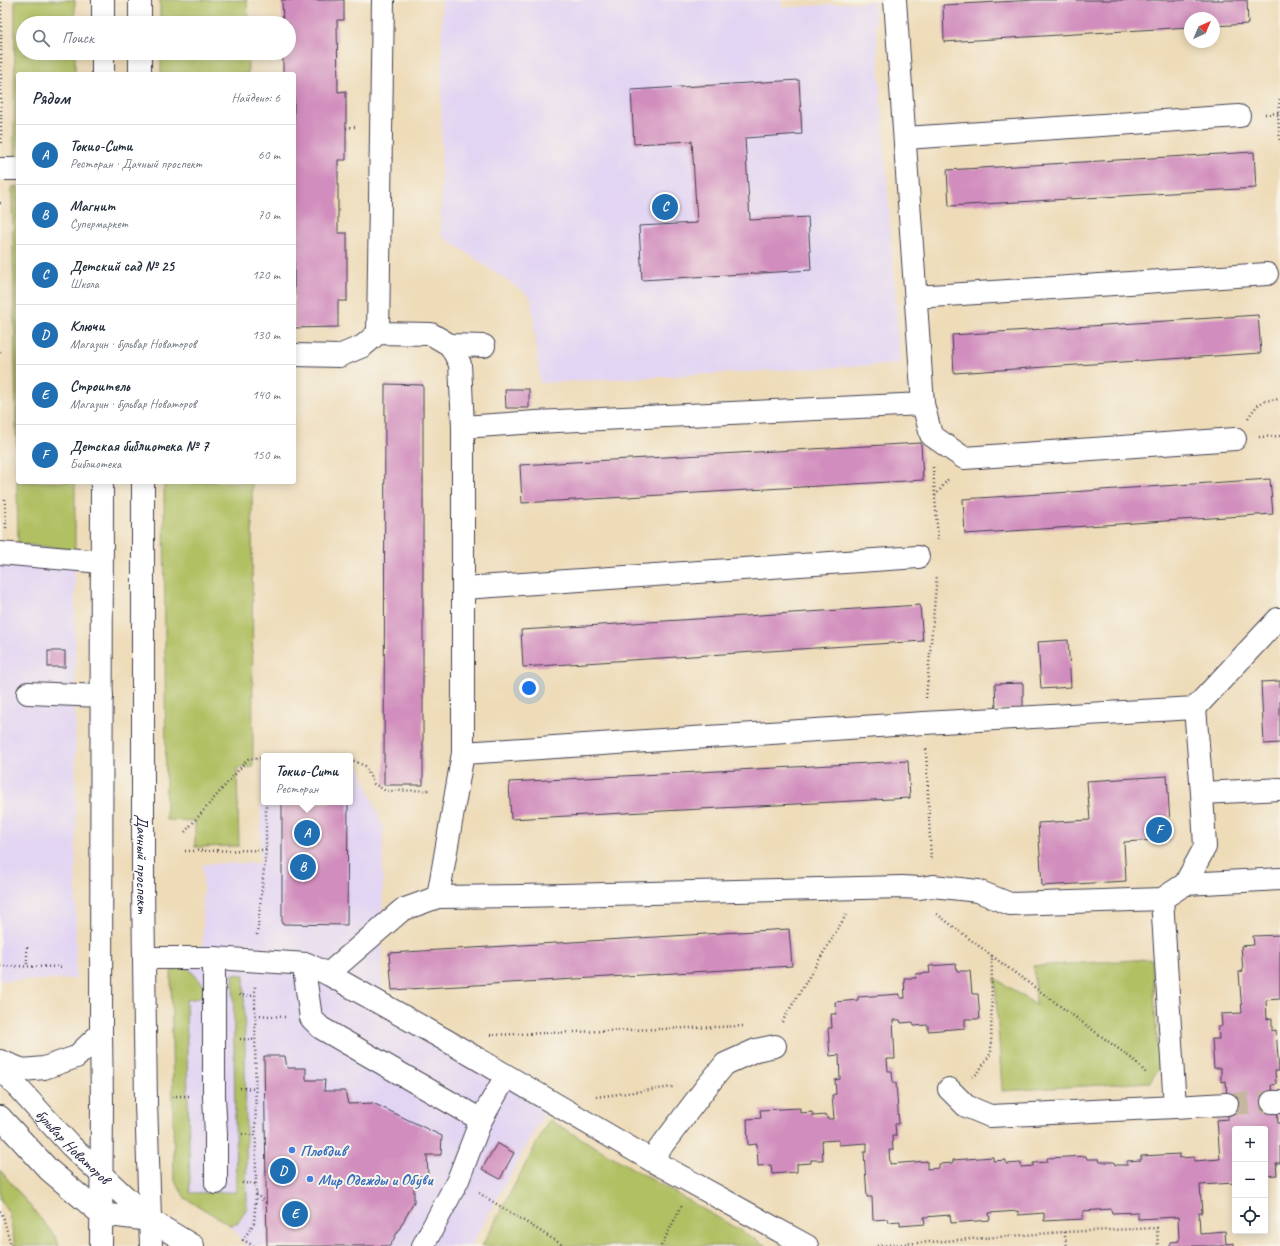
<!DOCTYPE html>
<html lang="ru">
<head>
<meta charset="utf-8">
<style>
  body { margin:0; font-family:Caveat,sans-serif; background:#f2f2f3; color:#1f2937 }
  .controls { position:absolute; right:12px; bottom:12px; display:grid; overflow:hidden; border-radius:4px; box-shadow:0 2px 10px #0003 }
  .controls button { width:36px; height:36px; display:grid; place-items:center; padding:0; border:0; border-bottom:1px solid #e0e1e3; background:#fff; color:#1f2937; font:20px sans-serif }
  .compass { position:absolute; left:1184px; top:12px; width:36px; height:36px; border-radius:50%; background:#fff; box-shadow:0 2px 10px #0003; rotate:44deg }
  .you { position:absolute; left:529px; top:688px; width:14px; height:14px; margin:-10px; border:3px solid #fff; border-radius:50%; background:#1a73e8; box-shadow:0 0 0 6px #1a73e833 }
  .badge { display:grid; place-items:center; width:26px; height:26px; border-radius:50%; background:#1f6fb2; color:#fff; font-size:13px; font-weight:700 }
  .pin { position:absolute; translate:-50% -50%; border:2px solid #fff; box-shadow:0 1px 4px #0006 }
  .popup { position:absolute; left:261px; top:753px; width:92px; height:52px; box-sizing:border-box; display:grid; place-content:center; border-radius:4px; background:#fff; filter:drop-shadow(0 1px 3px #0005); font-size:13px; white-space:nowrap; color:#747a83 }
  .popup b { font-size:15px; color:#1f2937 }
  .popup::after { content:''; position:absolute; left:50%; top:100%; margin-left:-8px; border:8px solid transparent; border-top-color:#fff }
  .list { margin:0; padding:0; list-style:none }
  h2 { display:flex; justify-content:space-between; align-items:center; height:52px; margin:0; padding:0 16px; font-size:17px }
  h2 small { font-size:13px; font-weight:400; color:#747a83 }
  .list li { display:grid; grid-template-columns:26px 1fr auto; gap:12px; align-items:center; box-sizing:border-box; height:60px; padding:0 16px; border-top:1px solid #e0e1e3 }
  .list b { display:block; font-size:15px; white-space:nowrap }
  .list p { margin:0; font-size:13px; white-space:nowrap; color:#747a83 }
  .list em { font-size:13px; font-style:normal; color:#747a83 }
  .icon { flex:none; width:22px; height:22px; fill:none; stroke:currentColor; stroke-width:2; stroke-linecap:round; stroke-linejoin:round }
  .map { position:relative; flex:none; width:1280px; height:1246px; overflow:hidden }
  .search { position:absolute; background:#fff; box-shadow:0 2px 10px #0003; left:16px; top:16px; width:280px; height:44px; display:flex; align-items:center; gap:10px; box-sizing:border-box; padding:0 14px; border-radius:22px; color:#747a83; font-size:15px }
  .panel { position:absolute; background:#fff; box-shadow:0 2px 10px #0003; left:16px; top:72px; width:280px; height:412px; border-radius:4px }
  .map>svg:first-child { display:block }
</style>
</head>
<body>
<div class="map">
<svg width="1280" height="1246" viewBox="0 0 1280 1246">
  <rect width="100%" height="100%" fill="#f7f3e8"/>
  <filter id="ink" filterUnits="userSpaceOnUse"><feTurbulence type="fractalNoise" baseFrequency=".025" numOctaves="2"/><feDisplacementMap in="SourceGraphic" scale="8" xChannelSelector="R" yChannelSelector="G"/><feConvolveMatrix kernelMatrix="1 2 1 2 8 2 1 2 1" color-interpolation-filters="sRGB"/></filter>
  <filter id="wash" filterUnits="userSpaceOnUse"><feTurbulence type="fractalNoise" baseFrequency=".012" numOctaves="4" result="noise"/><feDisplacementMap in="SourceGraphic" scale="16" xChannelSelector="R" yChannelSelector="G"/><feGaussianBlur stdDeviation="0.9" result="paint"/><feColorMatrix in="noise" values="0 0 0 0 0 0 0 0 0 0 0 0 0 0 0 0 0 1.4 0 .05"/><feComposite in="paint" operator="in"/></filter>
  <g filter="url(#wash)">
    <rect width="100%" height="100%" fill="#eedcb9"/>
    <!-- built -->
    <g fill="#e2d4f3">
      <polygon points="442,0 781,0 782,8 874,1 900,364 540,383 531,297 441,235"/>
      <polygon points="0,543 75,550 76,979 0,981"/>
      <polygon points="262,766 264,766 264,802 350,802 350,767 360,767 383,827 382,1010 548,1107 471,1246 246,1246 230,1225 185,1198 174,1179 171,972 188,967 203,945 203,864 260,863"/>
    </g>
    <!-- green -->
    <g fill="#b1c063" stroke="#6a714f">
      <polygon points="15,0 75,0 75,23 23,23 23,53 75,53 75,74 18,74 18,156 14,156"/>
      <polygon points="160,0 247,0 248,23 160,23"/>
      <rect x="161" y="53" width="87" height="21"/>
      <polygon points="18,186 18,482 75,482 75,550 18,544 12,187"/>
      <polygon points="164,482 252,482 253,767 237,768 239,846 195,847 195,821 166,820"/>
      <polygon points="1152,959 1159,1068 1150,1082 1002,1091 995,978 1036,1005 1034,966"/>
      <polygon points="179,966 188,968 205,986 204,993 199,998 186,1000 190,1193 236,1192 233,974 244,975 247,1208 237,1224 230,1225 185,1198 174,1179 171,972"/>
      <polygon points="549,1120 767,1246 482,1246"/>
      <polygon points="0,1170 41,1219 57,1239 59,1246 15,1246 9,1213 0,1199"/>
    </g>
    <g id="blocks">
      <!-- building -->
      <g fill="#d18dbd">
        <polygon points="282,0 344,0 344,20 337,20 338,92 346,91 346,160 338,160 338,233 347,233 347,301 338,301 338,327 294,328 294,74 283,74 283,53 289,53 289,23 283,23"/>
        <polygon points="1035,0 1247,0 1248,24 1214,26 1214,18 1190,18 1190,27 944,42 943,5"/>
        <polygon points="799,80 802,134 745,138 750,220 808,217 811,270 642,280 639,226 697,223 692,141 634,144 631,90"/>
        <polygon points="1254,152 1256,188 949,206 947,170"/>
        <polygon points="1258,315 1261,353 954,373 952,335"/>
        <polygon points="385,384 423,385 423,785 384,785"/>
        <polygon points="505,389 529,389 529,408 506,408"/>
        <polygon points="921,443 923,480 522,503 520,465"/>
        <polygon points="1270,479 1273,514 965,534 963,499"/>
        <polygon points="920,605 923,641 523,667 521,630"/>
        <polygon points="1068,640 1071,687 1041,689 1038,642"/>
        <rect x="48" y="651" width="17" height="16"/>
        <polygon points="1280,681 1280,743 1264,744 1261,682"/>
        <polygon points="1023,683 1023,709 996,710 995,684"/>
        <polygon points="908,761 910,798 511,819 509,782"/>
        <polygon points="1167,776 1171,839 1124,842 1126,881 1042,886 1038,823 1090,820 1087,781"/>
        <polygon points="282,802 348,802 347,925 282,924"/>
        <polygon points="789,929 792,966 392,990 389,953"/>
        <polygon points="1280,935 1280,999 1266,1000 1267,1019 1272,1018 1272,1031 1276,1030 1279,1071 1275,1071 1276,1084 1271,1085 1273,1110 1277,1109 1278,1123 1280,1123 1280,1163 1276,1163 1277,1175 1265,1176 1265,1129 1235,1129 1235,1183 1200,1185 1202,1213 1199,1213 1200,1233 1225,1231 1226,1244 1234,1243 1234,1246 1170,1246 1170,1242 1179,1241 1178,1217 1138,1219 1138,1212 1112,1213 1111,1209 1083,1211 1083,1219 1044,1221 1044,1213 1018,1215 1018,1211 989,1213 990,1220 951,1223 950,1215 924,1217 925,1224 900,1226 900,1221 888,1222 888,1219 873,1220 872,1197 867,1197 864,1152 867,1152 867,1143 839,1145 839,1140 822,1141 823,1160 811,1160 811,1163 797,1164 797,1172 772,1174 771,1165 758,1166 757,1144 748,1145 747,1119 761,1118 760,1110 800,1108 800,1113 812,1112 813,1116 827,1115 827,1119 834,1119 832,1095 836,1094 835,1080 840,1079 839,1055 830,1056 828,1028 832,1028 831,1014 836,1014 835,1002 858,1000 858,997 900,994 900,998 905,998 904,978 916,978 916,974 930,973 929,966 956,964 957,971 970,971 972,994 978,994 980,1019 965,1019 965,1028 928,1031 928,1025 914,1026 913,1022 901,1023 900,1020 893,1020 895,1059 887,1059 888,1071 892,1071 893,1083 896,1083 899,1124 895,1124 896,1136 892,1136 893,1150 889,1150 890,1164 927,1161 927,1169 939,1168 939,1164 953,1163 953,1160 993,1157 993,1161 1006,1160 1006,1164 1021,1163 1021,1167 1033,1166 1033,1163 1047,1162 1047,1158 1086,1156 1087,1159 1099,1159 1100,1162 1114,1162 1115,1165 1127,1165 1127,1161 1141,1160 1141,1156 1180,1154 1180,1158 1194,1157 1194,1161 1220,1159 1217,1120 1228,1119 1226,1081 1221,1082 1221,1068 1214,1068 1212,1039 1219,1039 1218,1026 1222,1026 1221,1014 1242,1013 1239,972 1243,971 1241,946 1254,945 1253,936"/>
        <polygon points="264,1056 285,1056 287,1068 306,1068 306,1080 325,1080 324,1091 345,1091 348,1104 373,1103 442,1136 441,1155 427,1155 428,1176 414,1176 414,1202 390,1246 267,1246"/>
        <polygon points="497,1143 514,1153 500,1179 482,1169"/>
      </g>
    </g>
  </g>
  <g filter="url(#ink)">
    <use href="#blocks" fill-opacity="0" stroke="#413e4e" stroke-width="1"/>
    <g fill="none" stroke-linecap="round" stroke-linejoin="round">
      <!-- minor-tunnel -->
      <polyline stroke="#c5b7a0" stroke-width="22" stroke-dasharray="22 11" stroke-linecap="butt" points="1227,1104 1272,1102"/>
      <!-- minor casing -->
      <g stroke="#413e4e" stroke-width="24">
        <g id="minor">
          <polyline points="905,138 1239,116"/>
          <polyline points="0,169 18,169"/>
          <polyline points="916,297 1267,274"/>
          <polyline points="378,333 383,0"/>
          <polyline points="450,345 484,346"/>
          <polyline points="294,355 339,356 363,346 378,333 431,334 450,345 460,364 463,427 463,753 438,897"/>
          <polyline points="923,404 931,435 964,458 1235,439"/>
          <polyline points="463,427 536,422 923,404 895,0"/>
          <polyline points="0,553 101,562"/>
          <polyline points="464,588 918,557"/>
          <polyline points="28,693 102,696"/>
          <polyline points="463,753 924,723 1195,708 1278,619 1280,619"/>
          <polyline points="1202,793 1280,789"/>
          <polyline points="1185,884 1280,879"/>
          <polyline points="1162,899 1175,1107 1227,1104"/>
          <polyline points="144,958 214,958 307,964 328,974 449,1042 651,1160 807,1246"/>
          <polyline points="214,958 214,1097 216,1134 216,1183"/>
          <polyline points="307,964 305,976 311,1018 321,1028 481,1120"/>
          <polyline points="328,974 402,910 438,897 521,896 902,887 920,888 933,886 978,891 1010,904 1162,899 1185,884 1205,847 1202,793 1195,708"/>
          <polyline points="0,1061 23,1070 44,1068 76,1057 101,1033"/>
          <path id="s1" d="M 0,1068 L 71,1146 L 150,1220 L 193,1246"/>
          <polyline points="949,1089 966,1106 990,1116 1175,1107"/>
          <polyline points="1272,1102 1280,1102"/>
          <polyline points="0,1117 49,1170 101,1214 150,1220"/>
          <polyline points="651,1160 707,1086 725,1064 756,1050 775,1046"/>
          <polyline points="423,1246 458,1180 481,1120 506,1076"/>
        </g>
      </g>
      <!-- major casing -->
      <g stroke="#413e4e" stroke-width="24">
        <g id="major">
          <polyline points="103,0 103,23"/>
          <polyline points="140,0 140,23"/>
          <polyline points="103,53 103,74"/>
          <polyline points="140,53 140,74"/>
          <path id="s2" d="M 143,482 L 143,887 L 146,1103 L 151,1246"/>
          <polyline points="101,1246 102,1101 101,1033 102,482"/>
        </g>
      </g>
      <!-- path -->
      <g stroke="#413e4e" stroke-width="2.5" stroke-dasharray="1 3" stroke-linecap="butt">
        <polyline points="1280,99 1278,113 1280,143"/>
        <polyline points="1265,114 1280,113"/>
        <polyline points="346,128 355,127"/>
        <polyline points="1,143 1,0"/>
        <polyline points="0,203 2,203"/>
        <polyline points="0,352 2,353"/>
        <path d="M 1248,418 C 1258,403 1261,400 1280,399"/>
        <polyline points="1259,437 1280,436"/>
        <polyline points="933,467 938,540"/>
        <polyline points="935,496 949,478"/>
        <polyline points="5,499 6,528"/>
        <polyline points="926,698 937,575"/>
        <polyline points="926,749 931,861"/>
        <polyline points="350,759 365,766 374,784 386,791 430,790"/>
        <polyline points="185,832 248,759 264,758"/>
        <polyline points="185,851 266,850"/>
        <polyline points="937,914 992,956 991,1053 977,1074 972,1077"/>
        <polyline points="257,935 266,850 266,802"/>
        <polyline points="27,947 27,967"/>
        <polyline points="992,956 1135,1061 1146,1073"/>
        <polyline points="0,966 63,967"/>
        <polyline points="239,995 255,996"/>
        <polyline points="256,1015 285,1017"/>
        <polyline points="782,1022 846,915"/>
        <polyline points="490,1035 744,1026"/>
        <polyline points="240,1039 255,1040"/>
        <polyline points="1277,1051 1280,1050"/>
        <polyline points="240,1088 255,1089"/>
        <polyline points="172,1096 189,1096"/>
        <polyline points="596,1097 673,1087"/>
        <polyline points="242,1134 255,1135"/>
        <polyline points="242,1183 256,1184"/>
        <polyline points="479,1193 564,1246"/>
        <polyline points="256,1194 266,1203"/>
        <polyline points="0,1211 3,1216 11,1246"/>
        <polyline points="1064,1232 1067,1246"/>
        <polyline points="254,1246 243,1240 254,1223 256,1194 255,986"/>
        <polyline points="661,1246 682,1205"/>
        <polyline points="877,1246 1064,1232 1157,1228 1158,1246"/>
      </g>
      <!-- minor -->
      <use href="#minor" stroke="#fff" stroke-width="22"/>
      <!-- major -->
      <use href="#major" stroke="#fff" stroke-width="22"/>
    </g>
  </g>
  <!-- markers -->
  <g fill="#3f7fe0" stroke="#f7f3e8" stroke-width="1.5">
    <circle cx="292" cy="1150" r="4"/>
    <circle cx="310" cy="1179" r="4"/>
  </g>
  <g text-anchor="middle" stroke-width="4" stroke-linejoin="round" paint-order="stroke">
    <!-- street labels -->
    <g font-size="16" fill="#22223b" stroke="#f7f3e8">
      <text dy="6" stroke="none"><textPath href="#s2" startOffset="382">Дачный проспект</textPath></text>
      <text dy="6" stroke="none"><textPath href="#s1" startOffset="107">бульвар Новаторов</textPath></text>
    </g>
    <!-- shop labels -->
    <g font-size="16" font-weight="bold" fill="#366cbe" stroke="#f7f3e8" text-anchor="start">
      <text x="300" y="1156">Пловдив</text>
      <text x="318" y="1185">Мир Одежды и Обуви</text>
    </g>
  </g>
</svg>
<div class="controls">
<button>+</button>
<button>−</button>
<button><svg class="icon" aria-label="locate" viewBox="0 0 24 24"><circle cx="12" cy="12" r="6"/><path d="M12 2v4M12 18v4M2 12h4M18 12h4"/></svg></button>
</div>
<svg class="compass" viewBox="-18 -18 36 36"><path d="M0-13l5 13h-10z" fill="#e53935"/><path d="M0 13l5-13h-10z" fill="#747a83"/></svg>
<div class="you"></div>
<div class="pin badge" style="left:307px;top:833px">A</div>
<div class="popup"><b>Токио-Сити</b>Ресторан</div>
<div class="pin badge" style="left:303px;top:867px">B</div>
<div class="pin badge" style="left:665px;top:207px">C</div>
<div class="pin badge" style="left:283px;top:1171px">D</div>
<div class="pin badge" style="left:295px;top:1214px">E</div>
<div class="pin badge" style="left:1159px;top:830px">F</div>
<div class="search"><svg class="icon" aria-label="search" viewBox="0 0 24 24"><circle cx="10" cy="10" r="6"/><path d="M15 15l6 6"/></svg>Поиск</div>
<section class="panel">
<h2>Рядом<small>Найдено: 6</small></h2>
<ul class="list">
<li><span class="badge">A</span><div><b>Токио-Сити</b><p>Ресторан · Дачный проспект</p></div><em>60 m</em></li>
<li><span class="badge">B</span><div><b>Магнит</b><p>Супермаркет</p></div><em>70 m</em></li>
<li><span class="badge">C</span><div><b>Детский сад № 25</b><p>Школа</p></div><em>120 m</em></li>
<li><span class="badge">D</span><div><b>Ключи</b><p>Магазин · бульвар Новаторов</p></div><em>130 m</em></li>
<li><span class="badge">E</span><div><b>Строитель</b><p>Магазин · бульвар Новаторов</p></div><em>140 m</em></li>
<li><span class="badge">F</span><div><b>Детская библиотека № 7</b><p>Библиотека</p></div><em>150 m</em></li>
</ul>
</section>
</div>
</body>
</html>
